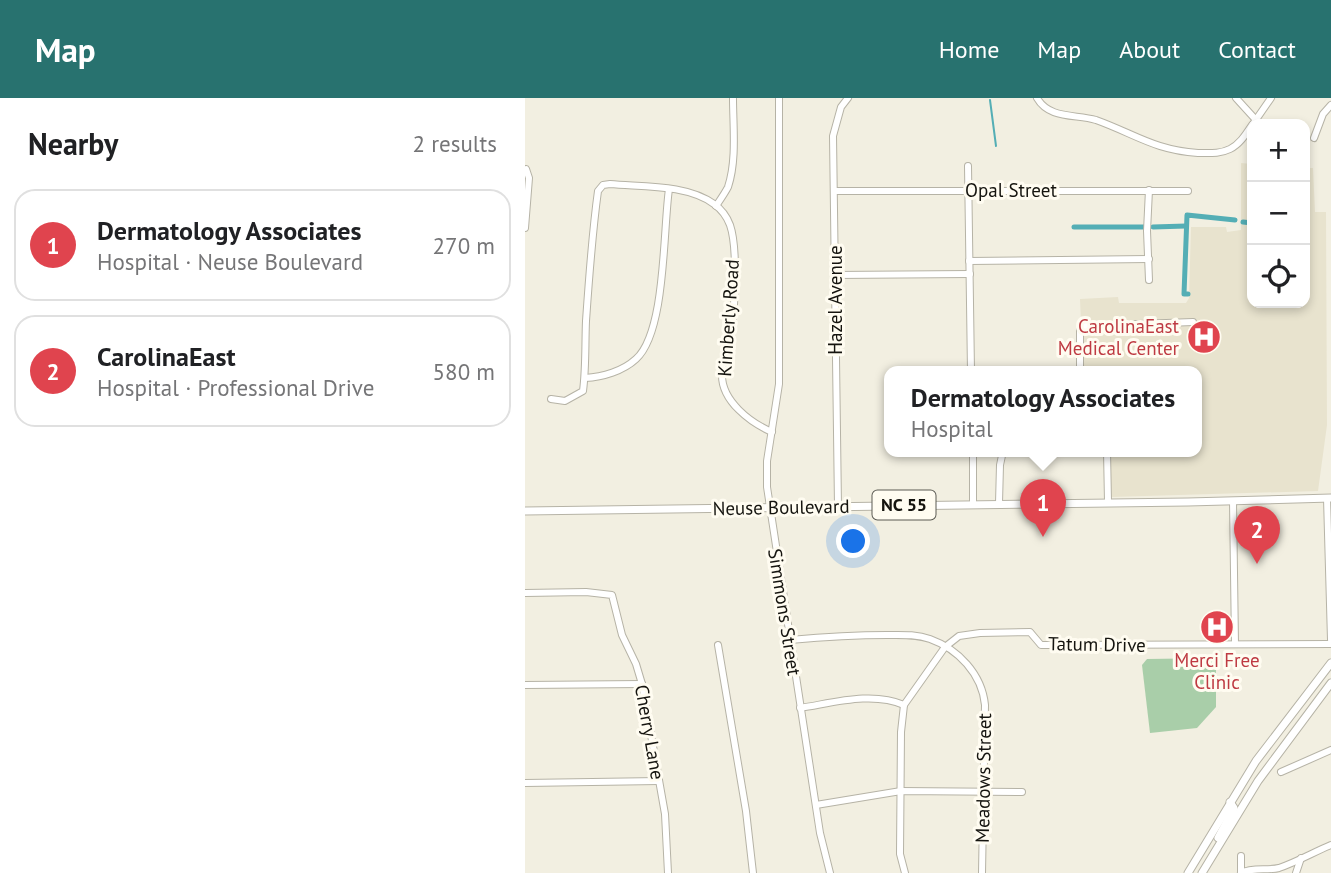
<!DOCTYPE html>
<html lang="en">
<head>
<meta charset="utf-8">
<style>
  body { margin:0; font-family:"PT Sans",sans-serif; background:#f2f2f2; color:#202124 }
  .controls { position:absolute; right:21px; top:21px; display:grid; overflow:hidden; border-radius:14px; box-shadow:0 4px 10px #0003 }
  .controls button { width:63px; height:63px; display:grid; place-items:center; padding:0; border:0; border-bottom:2px solid #e0e0e0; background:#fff; color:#202124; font:35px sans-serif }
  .you { position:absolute; left:329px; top:444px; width:24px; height:24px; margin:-18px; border:5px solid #fff; border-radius:50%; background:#1a73e8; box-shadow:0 0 0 10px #1a73e833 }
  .badge { display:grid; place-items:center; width:46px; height:46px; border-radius:50%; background:#28726f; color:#fff; font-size:23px; font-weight:700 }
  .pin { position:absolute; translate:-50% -58px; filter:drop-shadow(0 2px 4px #0008) }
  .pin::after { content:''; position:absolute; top:37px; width:24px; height:21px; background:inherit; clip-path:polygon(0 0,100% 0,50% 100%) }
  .popup { position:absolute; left:359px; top:268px; width:318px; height:91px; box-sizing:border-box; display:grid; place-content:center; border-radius:14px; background:#fff; filter:drop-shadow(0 2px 5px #0005); font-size:23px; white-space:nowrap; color:#757577 }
  .popup b { font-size:26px; color:#202124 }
  .popup::after { content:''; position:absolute; left:50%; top:100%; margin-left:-14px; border:14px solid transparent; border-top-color:#fff }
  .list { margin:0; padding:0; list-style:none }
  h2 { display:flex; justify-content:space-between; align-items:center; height:91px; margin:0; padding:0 28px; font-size:30px }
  h2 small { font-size:23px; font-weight:400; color:#757577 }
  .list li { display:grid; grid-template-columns:46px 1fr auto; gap:21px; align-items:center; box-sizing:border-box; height:112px; margin:0 14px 14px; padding:0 14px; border:2px solid #e0e0e0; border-radius:21px }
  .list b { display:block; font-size:26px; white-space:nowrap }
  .list p { margin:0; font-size:23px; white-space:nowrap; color:#757577 }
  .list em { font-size:23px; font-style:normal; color:#757577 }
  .icon { flex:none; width:38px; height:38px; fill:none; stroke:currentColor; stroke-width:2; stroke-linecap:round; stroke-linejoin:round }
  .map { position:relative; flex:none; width:806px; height:775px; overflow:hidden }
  header { display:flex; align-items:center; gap:42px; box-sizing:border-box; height:98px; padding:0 35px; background:#28726f; color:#fff }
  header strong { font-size:33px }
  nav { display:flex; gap:38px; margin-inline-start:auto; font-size:24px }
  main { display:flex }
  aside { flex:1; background:#fff }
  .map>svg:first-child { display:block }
</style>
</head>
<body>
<header>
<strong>Map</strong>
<nav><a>Home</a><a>Map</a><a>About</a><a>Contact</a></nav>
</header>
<main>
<aside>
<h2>Nearby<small>2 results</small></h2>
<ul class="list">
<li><span class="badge" style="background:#e0444e">1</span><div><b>Dermatology Associates</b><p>Hospital · Neuse Boulevard</p></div><em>270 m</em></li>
<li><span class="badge" style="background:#e0444e">2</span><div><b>CarolinaEast</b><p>Hospital · Professional Drive</p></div><em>580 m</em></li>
</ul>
</aside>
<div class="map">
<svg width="806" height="775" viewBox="0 0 806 775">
  <rect width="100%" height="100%" fill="#f2efe1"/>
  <!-- built -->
  <polygon fill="#e8e3ce" points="716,65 727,66 727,205 780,205 780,70 788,70 790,114 801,114 802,327 793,393 586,399 583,353 672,353 672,273 558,273 555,201 593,199 594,205 661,205 664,200 666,129 701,129 702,134 716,132"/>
  <!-- pitch -->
  <polygon fill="#a9cea9" points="691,560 691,609 672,630 625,635 617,567 622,561"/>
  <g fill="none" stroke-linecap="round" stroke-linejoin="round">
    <!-- stream -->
    <polyline stroke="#54aeb5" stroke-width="2" points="465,2 471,48"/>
    <!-- canal -->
    <g stroke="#54aeb5" stroke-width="5">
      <polyline points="718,124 727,125"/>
      <polyline points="549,129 620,129"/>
      <polyline points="628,129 661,128"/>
      <polyline points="663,196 659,196 662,117 710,122"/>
    </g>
    <!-- minor casing -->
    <g stroke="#b6b3a6" stroke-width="8">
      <g id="minor">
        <polyline points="254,0 254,286 242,363 242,389 295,735 305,775"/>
        <path d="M 512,0 C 524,21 550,16 571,22 C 610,36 629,52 673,55 C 684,55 695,56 705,51 C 715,46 721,36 727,27"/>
        <polyline points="711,0 731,22"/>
        <polyline points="728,26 746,0"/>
        <polyline points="789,40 798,16 806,7"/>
        <polyline points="443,68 446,273"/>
        <polyline points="309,93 663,93"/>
        <path d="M 191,108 C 195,102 200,95 203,89 C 212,62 208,28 208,0"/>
        <polyline points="0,130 4,80 1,71"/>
        <polyline points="444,163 624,161"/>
        <polyline points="309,177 445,176"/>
        <polyline points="624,182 622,133 624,92"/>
        <polyline points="555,273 555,232 560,228 668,224"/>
        <path d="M 60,280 C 78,279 98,273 111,261 C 141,234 138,132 144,91"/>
        <path d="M 26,301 L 40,303 L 58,293 C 61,270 60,247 61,223 C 64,180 67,136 73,93 L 78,87 L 85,86 C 117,89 162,86 189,106 C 196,111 202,119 205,127 C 213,150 210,210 206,234 C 204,248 197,262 197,276 C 196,303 226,325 247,334"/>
        <polyline points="582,353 583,404"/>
        <polyline points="802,400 806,542"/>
        <polyline points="708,403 710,546"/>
        <polyline points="474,405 475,367 478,353"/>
        <polyline points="448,406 448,353"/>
        <polyline points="313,408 308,38 316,9 323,0"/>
        <polyline points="0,495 61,494 87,497 97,537 111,566 117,586 140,716 143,775"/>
        <path d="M 265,542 C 298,539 329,537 362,537 C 376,537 391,536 405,541 C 433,551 457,576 460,607 L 457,775"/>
        <polyline points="193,547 221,713 228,775"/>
        <polyline points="0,587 117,586"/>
        <path d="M 275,610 C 308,605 347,593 379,607"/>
        <polyline points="756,674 806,652"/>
        <polyline points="0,685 134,683"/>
        <polyline points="291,707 376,693 497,694"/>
        <polyline points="380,775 375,756 376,634 379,607 420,549 434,538 455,535 505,534 516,547 806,546"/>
        <path d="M 716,775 C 727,769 742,773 754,770 C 772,764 789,754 806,747"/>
        <polyline points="716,775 716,758"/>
        <polyline points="771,775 776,760"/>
      </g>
    </g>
    <!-- major casing -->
    <g stroke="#b6b3a6" stroke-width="9">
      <g id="major">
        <polyline points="0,413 663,404 806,400"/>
        <polyline points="693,740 709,710 705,704"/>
        <polyline points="663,775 731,663 806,565"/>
        <polyline points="677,775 733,683 806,585"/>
      </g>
    </g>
    <!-- minor -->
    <use href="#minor" stroke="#fff" stroke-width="6"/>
    <!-- major -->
    <use href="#major" stroke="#fff" stroke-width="7"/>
  </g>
  <!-- icons -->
  <defs>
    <g id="hospital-disc" transform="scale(1.75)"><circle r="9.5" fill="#e0444e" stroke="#fffcf1"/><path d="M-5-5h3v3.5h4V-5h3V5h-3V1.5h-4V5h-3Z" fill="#fff"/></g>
  </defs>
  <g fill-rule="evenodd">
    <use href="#hospital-disc" x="679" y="239"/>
    <use href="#hospital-disc" x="692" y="529"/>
  </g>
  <g text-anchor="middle" stroke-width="6" stroke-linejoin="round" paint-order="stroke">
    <!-- shield labels -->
    <rect fill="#fffcf1" stroke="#5b5a53" stroke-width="2" x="347.5" y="392.5" width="63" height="29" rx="5"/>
    <g font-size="18" font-weight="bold" fill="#15140f">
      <text x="379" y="413">NC 55</text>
    </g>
    <!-- street labels -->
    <g font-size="19" fill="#15140f" stroke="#fffcf1">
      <text x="486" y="99">Opal Street</text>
      <text transform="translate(310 202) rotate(-90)" y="7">Hazel Avenue</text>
      <text transform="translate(203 220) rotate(-86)" y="7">Kimberly Road</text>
      <text transform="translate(256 409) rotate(-1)" y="7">Neuse Boulevard</text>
      <text transform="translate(260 514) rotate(81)" y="7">Simmons Street</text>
      <text transform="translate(572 546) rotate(1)" y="7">Tatum Drive</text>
      <text transform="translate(125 634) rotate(80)" y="7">Cherry Lane</text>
      <text transform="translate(458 680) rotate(-89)" y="7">Meadows Street</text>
    </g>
    <!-- health labels -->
    <g font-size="19" fill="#be3a42" stroke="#fffcf1" text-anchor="end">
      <text x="654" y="235">CarolinaEast<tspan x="654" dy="22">Medical Center</tspan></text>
      <text x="692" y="569" text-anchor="middle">Merci Free<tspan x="692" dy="22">Clinic</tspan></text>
    </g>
  </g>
</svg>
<div class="controls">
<button>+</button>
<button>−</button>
<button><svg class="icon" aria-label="locate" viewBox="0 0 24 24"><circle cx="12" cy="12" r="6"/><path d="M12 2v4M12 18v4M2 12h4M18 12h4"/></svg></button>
</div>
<div class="you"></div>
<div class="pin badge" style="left:518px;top:439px;background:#e0444e">1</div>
<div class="popup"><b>Dermatology Associates</b>Hospital</div>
<div class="pin badge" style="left:732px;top:466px;background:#e0444e">2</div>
</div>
</main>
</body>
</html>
